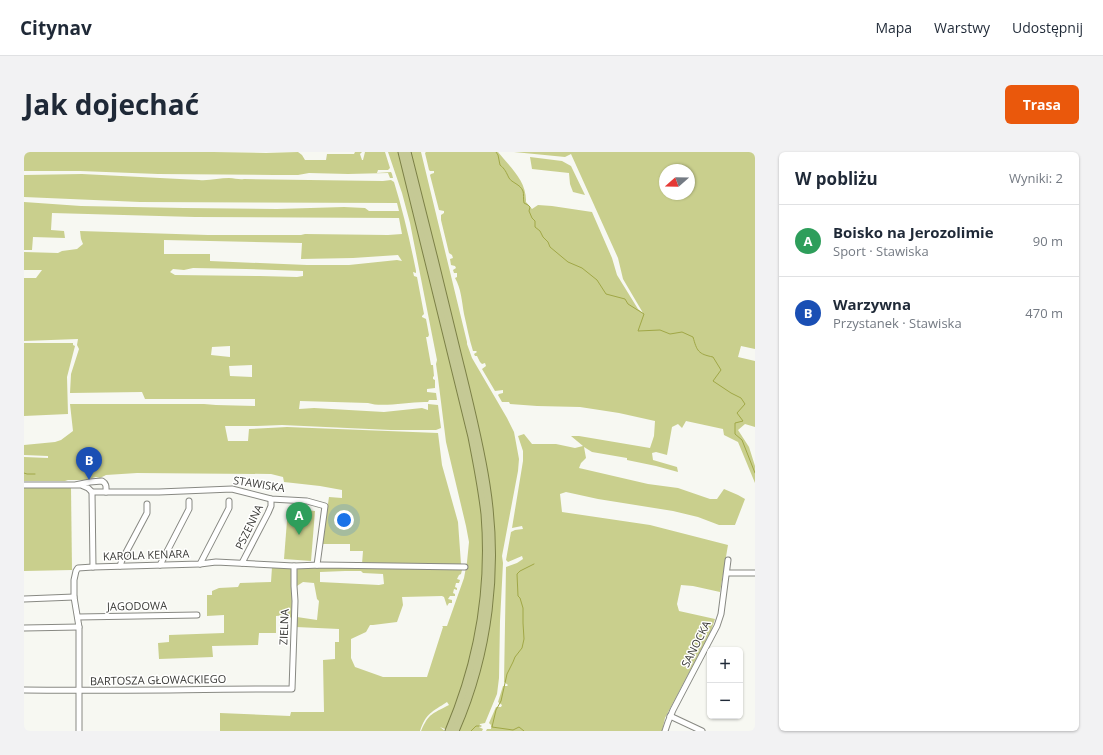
<!DOCTYPE html>
<html lang="pl">
<head>
<meta charset="utf-8">
<style>
  body { margin:0; font-family:"Open Sans",sans-serif; background:#f2f2f3; color:#1f2937 }
  .controls { position:absolute; right:12px; bottom:12px; display:grid; overflow:hidden; border-radius:6px; box-shadow:0 1px 3px #0004 }
  .controls button { width:36px; height:36px; display:grid; place-items:center; padding:0; border:0; border-bottom:1px solid #e0e1e3; background:#fff; color:#1f2937; font:20px sans-serif }
  .compass { position:absolute; left:635px; top:12px; width:36px; height:36px; border-radius:50%; background:#fff; box-shadow:0 1px 3px #0004; rotate:250deg }
  .you { position:absolute; left:320px; top:368px; width:14px; height:14px; margin:-10px; border:3px solid #fff; border-radius:50%; background:#1a73e8; box-shadow:0 0 0 6px #1a73e833 }
  .badge { display:grid; place-items:center; width:26px; height:26px; border-radius:50%; background:#ea580c; color:#fff; font-size:13px; font-weight:700 }
  .pin { position:absolute; translate:-50% -33px; filter:drop-shadow(0 1px 2px #0008) }
  .pin::after { content:''; position:absolute; top:21px; width:14px; height:12px; background:inherit; clip-path:polygon(0 0,100% 0,50% 100%) }
  .list { margin:0; padding:0; list-style:none }
  h2 { display:flex; justify-content:space-between; align-items:center; height:52px; margin:0; padding:0 16px; font-size:17px }
  h2 small { font-size:13px; font-weight:400; color:#747a83 }
  .list li { display:grid; grid-template-columns:26px 1fr auto; gap:12px; align-items:center; box-sizing:border-box; height:72px; padding:0 16px; border-top:1px solid #e0e1e3 }
  .list b { display:block; font-size:15px; white-space:nowrap }
  .list p { margin:0; font-size:13px; white-space:nowrap; color:#747a83 }
  .list em { font-size:13px; font-style:normal; color:#747a83 }
  .map { position:relative; flex:none; width:731px; height:579px; overflow:hidden; border-radius:6px }
  header { display:flex; align-items:center; gap:24px; box-sizing:border-box; height:56px; padding:0 20px; background:#fff; border-bottom:1px solid #e0e1e3 }
  header strong { font-size:19px }
  nav { display:flex; gap:22px; margin-inline-start:auto; font-size:14px }
  .intro { display:flex; align-items:center; justify-content:space-between; box-sizing:border-box; height:96px; padding:0 24px }
  h1 { margin:0; font-size:28px }
  .button { padding:10px 18px; border-radius:6px; background:#ea580c; color:#fff; font-size:14px; font-weight:700 }
  main { display:flex; gap:24px; padding:0 24px }
  aside { flex:1; background:#fff; border-radius:6px; box-shadow:0 1px 3px #0004 }
  .map>svg:first-child { display:block }
</style>
</head>
<body>
<header>
<strong>Citynav</strong>
<nav><a>Mapa</a><a>Warstwy</a><a>Udostępnij</a></nav>
</header>
<div class="intro"><h1>Jak dojechać</h1><a class="button">Trasa</a></div>
<main>
<div class="map">
<svg width="731" height="579" viewBox="0 0 731 579">
  <rect width="100%" height="100%" fill="#f7f8f2"/>
  <!-- green -->
  <g fill="#c9cf8d" fill-rule="evenodd">
    <polygon points="0,0 189,0 242,1 274,0 278,3 281,8 302,8 303,2 330,2 331,0 338,0 336,2 338,8 339,8 341,0 361,0 366,16 364,18 354,18 353,21 367,20 368,22 369,26 366,26 364,21 324,22 285,21 274,23 250,23 134,22 56,19 0,19"/>
    <path d="M 364,0 L 375,0 L 441,266 L 455,337 L 459,370 L 460,405 L 458,445 L 452,483 L 436,544 L 423,575 L 421,577 L 416,575 L 421,579 L 397,579 C 405,561 408,562 425,553 L 423,550 C 408,560 402,561 396,579 L 196,579 L 196,561 L 266,564 L 267,560 L 300,560 L 299,508 L 311,507 L 311,490 L 315,490 L 315,477 L 272,475 L 273,465 L 293,468 L 295,449 L 293,447 L 290,431 L 279,430 L 273,434 L 272,420 L 274,416 L 321,415 L 432,417 L 438,418 L 437,422 L 435,423 L 433,427 L 436,428 L 435,431 L 432,431 L 431,435 L 433,436 L 433,438 L 430,437 L 429,441 L 431,442 L 431,444 L 426,444 L 424,447 L 428,448 L 428,451 L 425,451 L 423,454 L 420,445 L 418,444 L 378,445 L 379,453 L 373,470 L 349,473 L 346,473 L 342,480 L 327,487 L 327,506 L 331,515 L 359,525 L 403,525 L 419,475 L 418,474 L 423,474 L 440,426 L 443,410 L 445,390 L 442,374 L 422,290 L 414,226 L 412,212 L 413,208 L 386,71 L 378,41 ZM 321,419 L 337,419 L 339,421 L 359,422 L 360,432 L 355,433 L 296,430 L 296,420 Z"/>
    <polygon points="386,0 397,0 443,190 443,192 448,206 483,266 490,280 495,307 494,319 478,404 479,411 476,469 475,526 473,542 461,571 456,572 455,575 459,577 458,579 434,579 470,386"/>
    <path d="M 402,0 L 474,0 C 486,15 503,29 502,50 L 508,57 L 514,53 L 528,54 L 568,60 L 588,106 L 593,123 L 614,157 L 619,161 L 599,127 L 594,106 L 547,2 L 541,5 L 490,0 L 731,0 L 731,197 L 717,194 L 714,205 L 731,209 L 731,275 L 721,272 L 714,278 L 725,295 L 731,314 L 731,331 L 714,290 L 700,283 L 699,277 L 662,269 L 658,276 L 654,272 L 648,275 L 643,303 L 632,300 L 628,301 L 629,308 L 653,315 L 654,320 L 632,314 L 603,308 L 603,306 L 568,300 L 560,295 L 562,306 L 557,311 L 555,316 L 624,332 L 654,336 L 686,347 L 693,347 L 700,337 L 714,343 L 721,347 L 711,373 L 695,373 L 674,365 L 649,359 L 574,347 L 542,340 L 536,342 L 538,360 L 626,373 L 704,393 L 696,440 L 669,434 L 657,433 L 653,452 L 655,459 L 691,467 L 687,479 L 641,566 L 638,579 L 462,579 L 463,577 L 467,577 L 467,573 L 465,571 L 472,555 L 477,555 L 478,553 L 474,550 L 479,534 L 483,534 L 484,533 L 480,530 L 482,415 L 493,411 L 499,407 L 498,404 L 484,410 L 482,408 L 487,380 L 491,378 L 499,377 L 498,374 L 488,376 L 499,309 L 499,299 L 494,284 L 500,282 L 508,292 L 532,292 L 551,296 L 559,294 L 547,284 L 555,284 L 626,296 L 630,284 L 631,269 L 595,261 L 556,255 L 513,254 L 486,252 L 485,250 L 478,250 L 474,243 L 475,242 L 479,241 L 479,238 L 471,239 L 458,217 L 462,214 L 461,211 L 458,212 L 456,210 L 453,204 L 451,204 L 450,202 L 453,200 L 452,199 L 449,199 C 445,187 443,174 440,162 C 438,150 437,136 431,126 L 433,125 L 433,121 L 430,121 L 429,118 L 432,116 L 431,114 L 427,113 L 426,107 L 429,106 L 428,103 L 425,101 L 417,68 L 417,63 L 420,61 L 420,59 L 415,58 L 406,23 L 407,22 L 410,21 L 410,19 L 406,19 L 405,18 L 401,1 ZM 641,18 L 665,18 L 665,42 L 641,42 Z"/>
    <polygon points="506,5 538,9 547,14 561,43 549,40 546,32 545,21 508,17"/>
    <path d="M 58,22 C 97,24 136,26 175,28 C 185,29 196,26 205,26 C 211,26 215,28 220,27 L 359,29 L 367,28 L 370,30 C 379,59 386,89 392,119 L 392,121 L 389,120 L 390,124 L 393,125 L 400,162 L 398,164 L 398,165 L 402,167 L 405,183 L 404,185 L 402,185 L 407,213 L 409,213 L 410,224 L 409,225 L 409,227 L 411,228 L 411,236 L 403,237 L 403,240 L 412,241 L 413,248 L 405,248 L 404,250 C 386,249 359,256 344,251 L 276,249 L 275,257 L 290,256 L 360,260 L 398,256 L 404,258 L 404,252 L 414,253 L 417,276 L 412,278 L 367,278 L 258,273 L 233,274 L 201,274 L 204,289 L 224,289 L 225,277 L 263,275 L 414,281 L 418,313 L 434,370 L 437,412 L 338,412 L 339,399 L 326,399 L 326,392 L 298,392 L 305,345 L 318,346 L 318,338 L 296,334 L 260,330 L 259,325 L 247,322 L 113,321 L 82,323 L 76,326 L 72,325 L 61,328 L 44,328 L 41,329 L 0,329 L 0,305 L 24,306 L 24,304 L 0,303 L 0,293 L 31,290 L 37,288 L 49,279 L 46,252 L 180,252 L 192,253 L 231,254 L 231,247 L 121,247 L 118,240 L 46,241 L 47,222 L 55,197 L 53,193 L 54,187 L 0,189 L 0,126 L 12,126 L 18,118 L 0,118 L 0,100 L 34,101 L 38,99 L 53,97 L 59,92 L 57,87 L 56,79 L 184,83 L 277,83 L 281,82 L 364,83 L 378,82 L 375,66 L 171,65 L 28,61 L 27,78 L 40,79 L 41,86 L 9,85 L 8,98 L 0,98 L 0,50 L 57,54 L 160,56 L 253,57 L 320,55 L 341,56 L 345,59 L 375,59 L 373,51 L 116,50 L 0,45 L 0,23 ZM 140,88 L 278,91 L 277,107 L 329,106 L 374,103 L 378,109 L 373,108 L 325,113 L 283,113 L 186,109 L 186,102 L 140,102 ZM 169,116 L 222,117 L 279,119 L 279,124 L 273,125 L 236,124 L 151,123 L 146,120 L 149,117 L 160,118 ZM 206,194 L 206,205 L 187,203 L 188,195 ZM 228,213 L 228,225 L 206,224 L 205,214 Z"/>
    <polygon points="0,191 49,191 49,193 51,194 43,225 44,262 0,264"/>
    <polygon points="0,336 47,336 48,418 0,419"/>
    <polygon points="264,356 291,359 287,409 260,407"/>
    <path d="M 248,415 L 266,416 L 268,418 C 267,434 269,450 267,466 L 264,463 L 252,464 L 252,481 L 235,481 L 234,493 L 188,494 L 189,505 L 135,507 L 134,491 L 145,490 L 145,483 L 200,481 L 200,463 L 183,464 L 183,443 L 188,443 L 188,439 L 195,436 L 214,435 L 216,431 L 247,430 Z"/>
  </g>
  <g fill="none" stroke-linecap="round" stroke-linejoin="round">
    <!-- stream -->
    <g stroke="#a0a746" stroke-width="1">
      <path d="M 472,0 L 474,3 L 476,13 C 481,17 482,20 485,26 C 488,31 496,32 499,39 C 500,42 499,47 500,51 L 504,53 L 506,55 L 505,59 L 508,66 L 511,69 L 511,75 L 516,79 L 519,85 L 524,90 L 526,95 L 544,110 L 558,116 L 573,128 L 582,142 L 601,147 L 604,152 L 620,162 L 614,179 L 636,178 L 646,182 L 658,180 L 669,185 C 673,199 674,202 689,205 L 697,218 L 689,229 L 707,241 L 717,246 L 721,252 L 713,261 L 719,269 L 711,271 L 711,282 L 718,288 L 731,321"/>
      <polyline points="0,321 3,322 11,322"/>
      <polyline points="447,579 452,574 457,574"/>
      <polyline points="500,579 495,575 489,578 468,575 472,558 477,549 483,522 489,510 491,505 498,496 500,487 499,471 499,456 496,446 494,444 493,422 496,419 510,412"/>
    </g>
    <!-- minor casing -->
    <g stroke="#888983" stroke-width="7">
      <g id="minor">
        <path d="M 0,333 L 57,333 L 64,336 L 68,340 L 82,340 C 82,335 83,332 78,329 L 66,330 L 51,333"/>
        <polyline points="68,340 69,415"/>
        <polyline points="82,340 135,340 208,337 247,347 283,349 301,354 293,413"/>
        <polyline points="218,411 244,361 247,354 247,347"/>
        <polyline points="176,412 205,356 205,349"/>
        <polyline points="136,413 165,357 165,349"/>
        <polyline points="96,414 98,408 123,361 123,352"/>
        <polyline points="703,421 731,421"/>
        <polyline points="0,447 50,445"/>
        <polyline points="54,465 173,463"/>
        <polyline points="0,476 55,475"/>
        <path d="M 0,538 C 90,539 179,537 268,537 L 271,449 L 270,434 L 270,414"/>
        <polyline points="646,564 678,579"/>
        <polyline points="55,579 55,475 50,445 50,428 52,419 54,416 69,415 176,412 192,410 270,414 297,413 441,415"/>
        <polyline points="641,579 644,570 649,558 693,474 697,462 704,408"/>
      </g>
    </g>
    <!-- major casing -->
    <g stroke="#7c8047" stroke-width="9">
      <g id="major">
        <path d="M 378,0 L 448,285 C 453,310 458,336 461,362 C 467,437 454,511 425,579"/>
        <path d="M 383,0 C 400,66 416,131 432,197 C 443,242 455,287 462,333 C 475,416 465,502 431,579"/>
      </g>
    </g>
    <!-- minor -->
    <use href="#minor" stroke="#fff" stroke-width="5"/>
    <!-- major -->
    <use href="#major" stroke="#c5c995" stroke-width="7"/>
  </g>
  <g text-anchor="middle" stroke-width="3" stroke-linejoin="round" paint-order="stroke">
    <!-- street labels -->
    <g font-size="11" fill="#3a3a37" stroke="#fffffe">
      <text transform="translate(235 332) rotate(9)" y="4">STAWISKA</text>
      <text transform="translate(225 375) rotate(-64)" y="4">PSZENNA</text>
      <text transform="translate(122 403) rotate(-2)" y="4">KAROLA KENARA</text>
      <text transform="translate(113 454) rotate(-1)" y="4">JAGODOWA</text>
      <text transform="translate(260 475) rotate(-88)" y="4">ZIELNA</text>
      <text transform="translate(672 492) rotate(-63)" y="4">SANOCKA</text>
      <text transform="translate(134 528) rotate(-1)" y="4">BARTOSZA GŁOWACKIEGO</text>
    </g>
  </g>
</svg>
<div class="controls">
<button>+</button>
<button>−</button>
</div>
<svg class="compass" viewBox="-18 -18 36 36"><path d="M0-13l5 13h-10z" fill="#e53935"/><path d="M0 13l5-13h-10z" fill="#747a83"/></svg>
<div class="you"></div>
<div class="pin badge" style="left:275px;top:383px;background:#2e9e5b">A</div>
<div class="pin badge" style="left:65px;top:328px;background:#1a4fb4">B</div>
</div>
<aside>
<h2>W pobliżu<small>Wyniki: 2</small></h2>
<ul class="list">
<li><span class="badge" style="background:#2e9e5b">A</span><div><b>Boisko na Jerozolimie</b><p>Sport · Stawiska</p></div><em>90 m</em></li>
<li><span class="badge" style="background:#1a4fb4">B</span><div><b>Warzywna</b><p>Przystanek · Stawiska</p></div><em>470 m</em></li>
</ul>
</aside>
</main>
</body>
</html>
